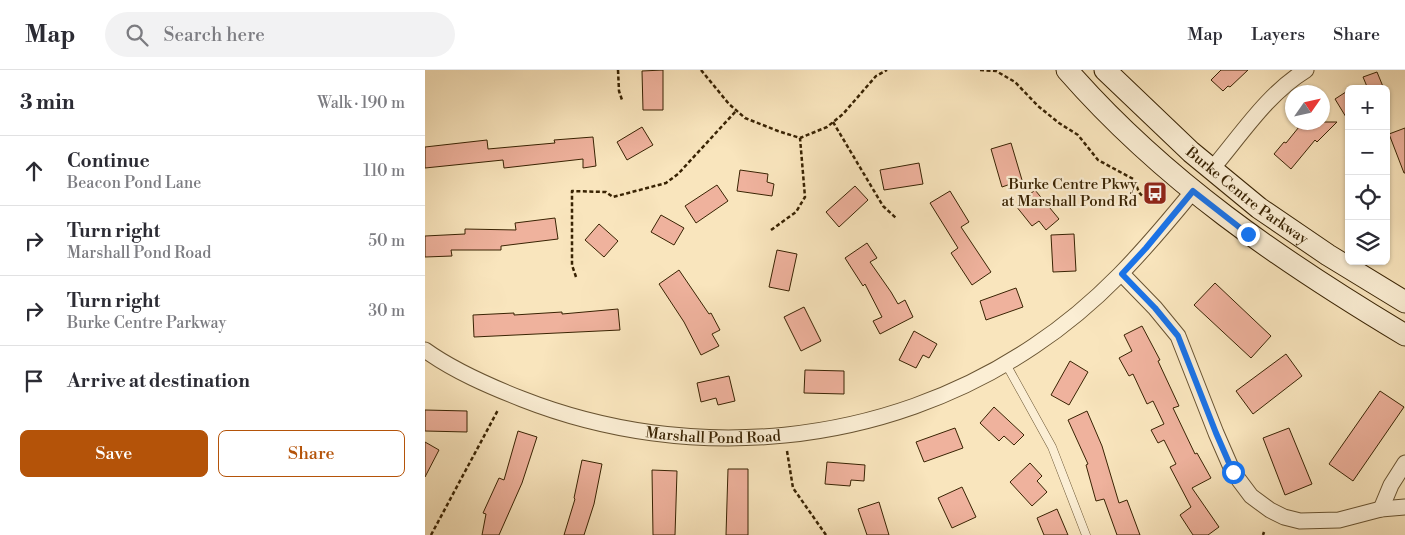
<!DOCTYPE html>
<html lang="en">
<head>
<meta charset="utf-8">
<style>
  body { margin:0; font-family:"Libre Bodoni",serif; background:#f2f2f3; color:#2b2b33 }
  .controls { position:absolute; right:15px; top:15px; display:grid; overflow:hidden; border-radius:8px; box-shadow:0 1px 4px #0004 }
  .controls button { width:45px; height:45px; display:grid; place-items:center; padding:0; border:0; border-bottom:1px solid #e1e1e2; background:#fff; color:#2b2b33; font:25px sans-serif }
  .compass { position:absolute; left:860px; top:15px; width:45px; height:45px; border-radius:50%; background:#fff; box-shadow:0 1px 4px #0004; rotate:56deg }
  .stop { position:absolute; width:15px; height:15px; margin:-11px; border:4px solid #1a73e8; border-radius:50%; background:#fff }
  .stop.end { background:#1a73e8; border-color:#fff; box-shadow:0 1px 5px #0008 }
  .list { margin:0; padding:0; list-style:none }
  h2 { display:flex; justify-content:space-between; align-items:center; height:65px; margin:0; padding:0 20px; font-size:21px }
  h2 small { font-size:16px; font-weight:400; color:#7c7c81 }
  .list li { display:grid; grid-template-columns:32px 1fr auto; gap:15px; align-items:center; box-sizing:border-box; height:70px; padding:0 20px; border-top:1px solid #e1e1e2 }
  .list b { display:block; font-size:19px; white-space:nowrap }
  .list p { margin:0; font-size:16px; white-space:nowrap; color:#7c7c81 }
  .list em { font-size:16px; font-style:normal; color:#7c7c81 }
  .actions { display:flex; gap:10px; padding:15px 20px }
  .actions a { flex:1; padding:11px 0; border:1px solid #b45309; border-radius:8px; text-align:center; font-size:18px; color:#b45309 }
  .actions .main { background:#b45309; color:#fff }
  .icon { flex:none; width:28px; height:28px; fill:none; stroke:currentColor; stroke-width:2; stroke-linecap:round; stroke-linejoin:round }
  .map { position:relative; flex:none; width:980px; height:465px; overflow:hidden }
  header { display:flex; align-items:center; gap:30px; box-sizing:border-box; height:70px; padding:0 25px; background:#fff; border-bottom:1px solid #e1e1e2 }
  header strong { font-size:24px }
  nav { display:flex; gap:28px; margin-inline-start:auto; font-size:18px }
  .search { width:350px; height:45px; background:#f2f2f3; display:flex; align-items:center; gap:12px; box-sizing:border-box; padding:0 18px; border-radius:28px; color:#7c7c81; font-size:19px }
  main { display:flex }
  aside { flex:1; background:#fff }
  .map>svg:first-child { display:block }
</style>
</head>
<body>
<header>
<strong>Map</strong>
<div class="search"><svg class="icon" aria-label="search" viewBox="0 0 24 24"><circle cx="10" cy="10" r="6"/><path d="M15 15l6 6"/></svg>Search here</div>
<nav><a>Map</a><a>Layers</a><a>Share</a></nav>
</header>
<main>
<aside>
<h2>3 min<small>Walk · 190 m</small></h2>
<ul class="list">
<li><svg class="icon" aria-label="ahead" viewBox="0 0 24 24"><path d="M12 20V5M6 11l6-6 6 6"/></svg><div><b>Continue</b><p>Beacon Pond Lane</p></div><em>110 m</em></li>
<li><svg class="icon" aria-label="right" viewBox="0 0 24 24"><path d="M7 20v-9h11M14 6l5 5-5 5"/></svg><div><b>Turn right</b><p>Marshall Pond Road</p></div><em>50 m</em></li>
<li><svg class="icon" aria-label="right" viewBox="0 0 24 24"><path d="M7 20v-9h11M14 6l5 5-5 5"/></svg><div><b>Turn right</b><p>Burke Centre Parkway</p></div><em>30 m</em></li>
<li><svg class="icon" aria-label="arrive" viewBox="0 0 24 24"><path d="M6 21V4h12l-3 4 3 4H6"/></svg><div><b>Arrive at destination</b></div></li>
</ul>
<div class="actions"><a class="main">Save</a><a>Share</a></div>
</aside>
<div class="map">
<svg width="980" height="465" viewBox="0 0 980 465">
  <rect width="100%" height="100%" fill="#f9e5bd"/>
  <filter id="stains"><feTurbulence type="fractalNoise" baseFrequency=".004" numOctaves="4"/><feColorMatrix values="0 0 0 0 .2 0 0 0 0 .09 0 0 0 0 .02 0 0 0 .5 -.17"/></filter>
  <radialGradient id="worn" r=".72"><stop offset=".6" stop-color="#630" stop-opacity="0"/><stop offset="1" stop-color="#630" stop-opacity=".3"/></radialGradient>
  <!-- building -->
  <g fill="#efb29d" stroke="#392303">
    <polygon points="238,0 238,40 218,40 217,1"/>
    <polygon points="796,0 823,0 805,17 803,16 798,21 786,10"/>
    <polygon points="952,2 959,19 943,19 938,7"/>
    <polygon points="924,20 924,52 910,29"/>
    <polygon points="878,52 912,52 892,72 890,70 866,99 849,84 859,72 861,73"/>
    <polygon points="217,57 228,75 202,90 192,72"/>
    <polygon points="980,58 980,103 979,103 964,64"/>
    <polygon points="168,67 171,96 158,98 158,89 79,98 78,90 0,98 0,77 62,70 63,79 130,73 129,70"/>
    <polygon points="586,73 597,110 577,117 566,79"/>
    <polygon points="494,93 498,114 459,120 455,100"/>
    <polygon points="315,100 343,104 342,112 349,114 347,126 312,121"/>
    <polygon points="292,115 303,131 271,153 260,136"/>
    <polygon points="430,116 443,130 414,157 401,142"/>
    <polygon points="610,120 634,149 621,160 614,151 607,156 591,136"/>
    <polygon points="525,121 544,152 536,157 566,202 547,215 526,183 533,178 505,133"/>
    <polygon points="236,145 259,158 249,175 226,162"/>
    <polygon points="130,148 133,169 76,176 76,180 26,180 27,186 0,187 0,166 40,164 40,159 91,160 90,153"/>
    <polygon points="174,154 193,171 179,187 160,170"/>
    <polygon points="649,164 651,201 628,202 626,165"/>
    <polygon points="442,173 452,188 445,192 466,222 473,234 480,230 488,247 455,264 448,251 457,247 440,214 438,216 420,188"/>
    <polygon points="352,180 372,184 364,221 344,217"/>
    <polygon points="254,200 284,244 286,243 295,260 287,264 294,276 276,285 259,252 234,214"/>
    <polygon points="790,213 846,266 826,288 769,235"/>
    <polygon points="591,218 598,237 561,250 555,231"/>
    <polygon points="379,237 396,271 376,281 359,247"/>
    <polygon points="193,239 195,260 49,267 48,245 89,243 89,245 137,242 137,244"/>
    <polygon points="717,256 735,290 733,291 754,336 748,338 770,384 772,383 786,408 767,418 794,457 783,465 768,465 755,445 766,437 745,397 751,394 739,370 733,373 726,360 739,354 728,331 722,334 708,304 704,306 694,288 707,281 699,265"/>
    <polygon points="489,261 512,274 504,288 498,285 491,298 474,290"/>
    <polygon points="861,284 877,306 828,344 811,321"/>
    <polygon points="645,291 663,302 644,335 626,325"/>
    <polygon points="380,300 419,301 419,324 379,323"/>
    <polygon points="304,306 310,331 293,335 291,328 276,332 272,313"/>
    <polygon points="955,321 979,337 928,411 904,394"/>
    <polygon points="569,337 599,365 589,375 579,366 574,371 555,353"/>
    <polygon points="0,340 42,341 42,362 0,361"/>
    <polygon points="662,341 677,376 694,433 702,430 715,465 692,465 679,429 671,431 661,395 663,394 643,350"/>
    <polygon points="530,358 538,378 499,392 491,372"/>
    <polygon points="864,358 887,414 860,425 838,368"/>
    <polygon points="93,361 112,367 97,413 74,465 57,465 61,444 58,443 74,408 79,410"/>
    <polygon points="0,372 14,380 0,407"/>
    <polygon points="157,390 177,394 169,434 159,465 139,465 150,429 149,428"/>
    <polygon points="402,392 440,395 439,411 426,410 425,416 400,414"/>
    <polygon points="605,393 617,406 612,411 622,422 607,436 585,412"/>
    <polygon points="303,399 323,399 323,465 301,465"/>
    <polygon points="227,400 252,401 250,465 228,465"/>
    <polygon points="537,417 551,447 527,458 513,428"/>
    <polygon points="454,432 464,465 442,465 433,439"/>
    <polygon points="632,439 643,465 619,465 612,448"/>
  </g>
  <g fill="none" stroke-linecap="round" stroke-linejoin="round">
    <!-- lane casing -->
    <g stroke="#695432" stroke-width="9">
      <polyline id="lane" points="581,294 627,377 661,465"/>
    </g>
    <!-- street casing -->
    <g stroke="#695432" stroke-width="17">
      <g id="street">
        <path d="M 787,99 C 816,65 842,24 881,0"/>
        <polyline points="697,204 730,238 753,266 791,363 808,402 826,426 845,440 859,447 875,451 914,450 956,439 980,437"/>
        <path id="s1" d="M 0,280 C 29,301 64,316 97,329 C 265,395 459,377 609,276 C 674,233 719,181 768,121"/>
        <polyline points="956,439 966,415 980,393"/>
      </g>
    </g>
    <!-- secondary casing -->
    <g stroke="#392303" stroke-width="23">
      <g id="secondary">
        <path d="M 642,0 C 739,111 855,190 980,265"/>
        <path id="s2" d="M 680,0 L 766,82 L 834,138 L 903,185 L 980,232"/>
      </g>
    </g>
    <!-- path -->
    <g stroke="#392303" stroke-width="2.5" stroke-dasharray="4 2.5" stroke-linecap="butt">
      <polyline points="193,0 194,21 197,30"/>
      <polyline points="276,0 304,34 320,48 353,61 375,68 402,57 418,44 451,6 462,0"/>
      <path d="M 555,0 L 571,1 L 590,12 L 613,36 L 634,53 L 653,65 L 673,90 L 710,110 C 713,122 716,131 730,127"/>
      <polyline points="408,52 458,136 471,148"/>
      <polyline points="346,160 371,142 380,127 375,68"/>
      <polyline points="151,207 147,195 147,121 181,122 188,127 241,113 253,104 311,41"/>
      <polyline points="362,381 368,418 401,465"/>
      <polyline points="6,465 73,340"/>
      <polyline points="838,465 839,462"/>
    </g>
    <!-- lane -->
    <use href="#lane" stroke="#fbeed4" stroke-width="8"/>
    <!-- street -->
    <use href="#street" stroke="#fbeed4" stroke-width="15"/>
    <!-- secondary -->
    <use href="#secondary" stroke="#fbeed4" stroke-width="21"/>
  </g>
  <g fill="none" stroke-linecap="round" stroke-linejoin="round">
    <!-- route -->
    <polyline stroke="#1a73e8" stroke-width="6" points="808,402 791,363 753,266 730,238 697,204 721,178 768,121 823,164"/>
  </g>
  <!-- icons -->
  <defs>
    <g id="bus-square" transform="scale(1.25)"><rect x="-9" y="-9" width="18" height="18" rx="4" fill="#8f2418" stroke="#fbeed4"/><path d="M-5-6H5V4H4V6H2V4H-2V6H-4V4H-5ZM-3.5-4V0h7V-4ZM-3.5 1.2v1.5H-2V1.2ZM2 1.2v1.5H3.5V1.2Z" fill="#fff"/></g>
  </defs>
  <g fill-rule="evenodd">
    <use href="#bus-square" x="730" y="123"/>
  </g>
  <g text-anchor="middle" stroke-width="4.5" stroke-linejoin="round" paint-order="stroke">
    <!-- poi labels -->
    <g font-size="15" fill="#392303" stroke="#fbeed4" text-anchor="end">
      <text x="712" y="119">Burke Centre Pkwy<tspan x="712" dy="17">at Marshall Pond Rd</tspan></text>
    </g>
    <!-- street labels -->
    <g font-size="15" fill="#392303" stroke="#fbeed4">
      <text dy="5" stroke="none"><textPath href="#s2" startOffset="190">Burke Centre Parkway</textPath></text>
      <text dy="5" stroke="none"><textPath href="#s1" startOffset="305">Marshall Pond Road</textPath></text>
    </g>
  </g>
  <rect width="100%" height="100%" filter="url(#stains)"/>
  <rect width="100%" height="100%" fill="url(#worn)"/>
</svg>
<div class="controls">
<button>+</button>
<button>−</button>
<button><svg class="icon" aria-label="locate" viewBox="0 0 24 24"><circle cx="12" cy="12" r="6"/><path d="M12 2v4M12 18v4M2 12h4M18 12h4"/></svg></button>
<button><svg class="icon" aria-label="layers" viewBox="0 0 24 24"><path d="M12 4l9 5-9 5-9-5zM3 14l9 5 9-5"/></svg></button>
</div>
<svg class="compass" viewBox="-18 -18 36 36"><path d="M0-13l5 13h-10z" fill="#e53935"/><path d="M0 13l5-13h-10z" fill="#7c7c81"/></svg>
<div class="stop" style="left:808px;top:402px"></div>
<div class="stop end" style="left:823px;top:164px"></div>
</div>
</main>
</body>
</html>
